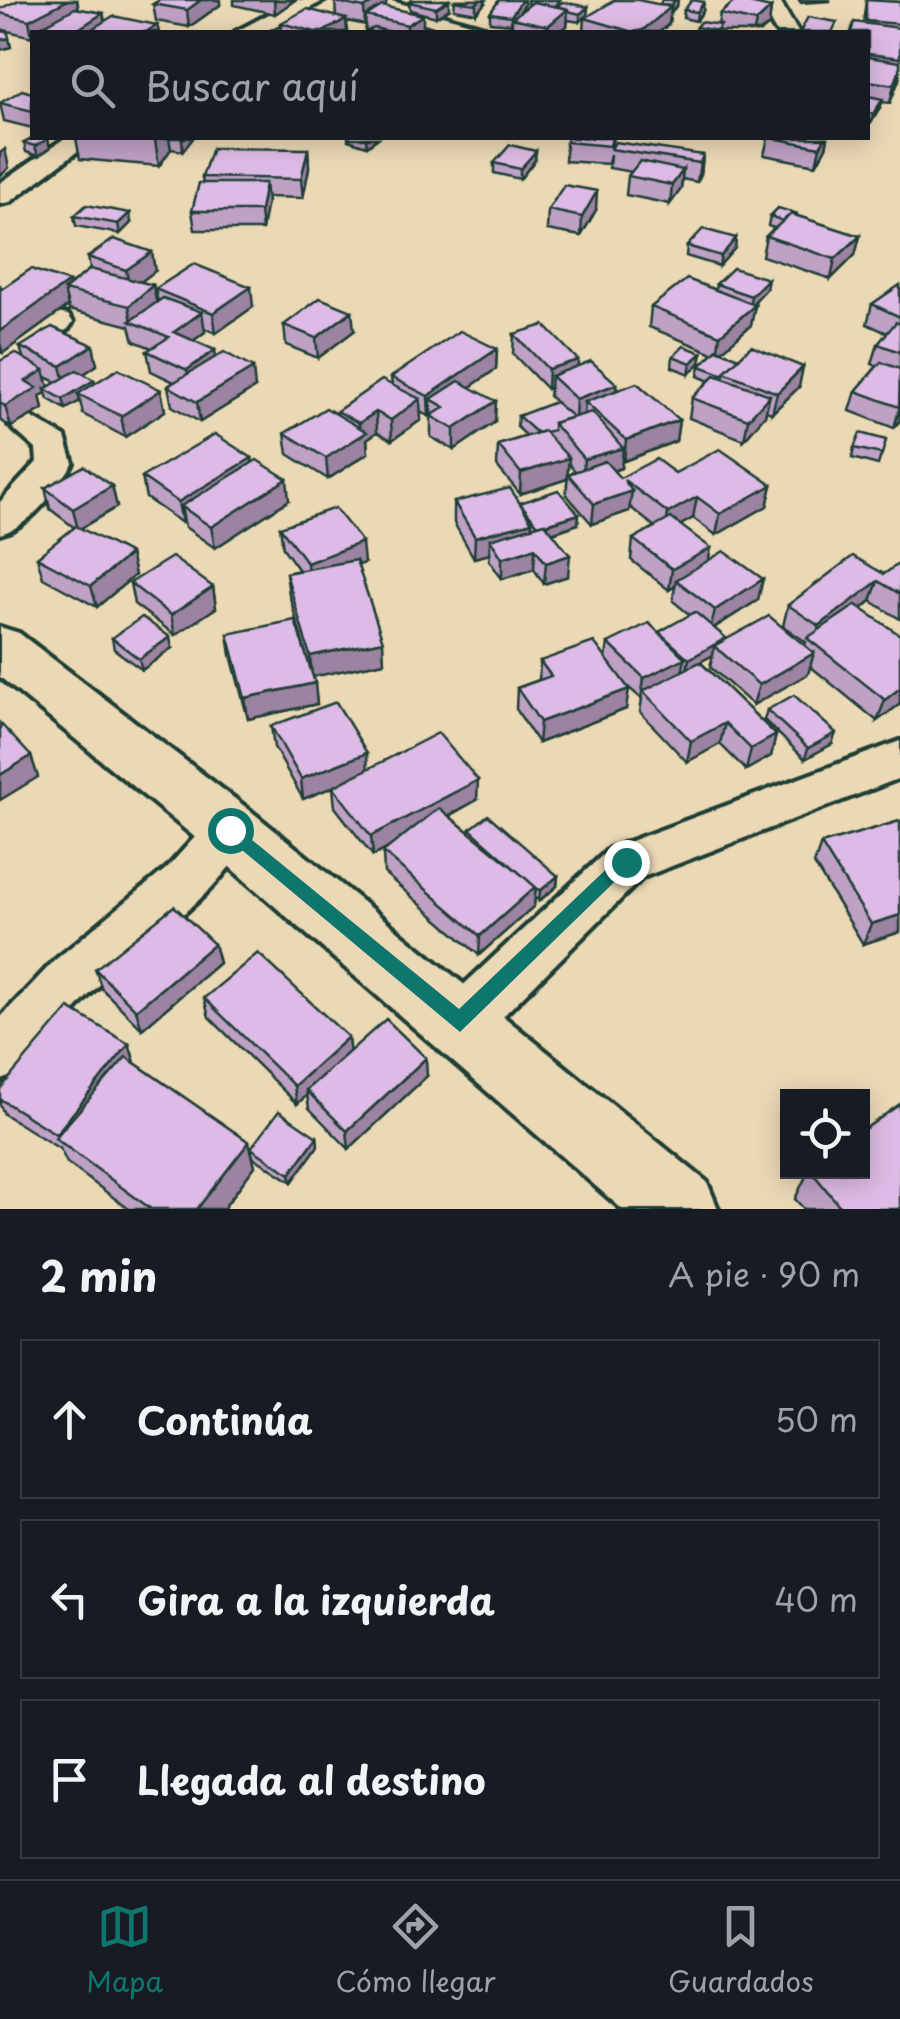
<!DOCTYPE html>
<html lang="es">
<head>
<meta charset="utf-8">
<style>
  body { margin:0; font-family:"Playpen Sans",sans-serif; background:#242831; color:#f1f3f6 }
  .controls { position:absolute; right:30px; bottom:30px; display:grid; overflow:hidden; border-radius:0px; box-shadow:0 5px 25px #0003 }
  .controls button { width:90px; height:90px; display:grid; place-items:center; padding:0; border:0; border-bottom:2px solid #363941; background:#171b24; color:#f1f3f6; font:50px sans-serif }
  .stop { position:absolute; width:30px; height:30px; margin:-22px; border:8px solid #0f766e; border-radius:50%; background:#fff }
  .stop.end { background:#0f766e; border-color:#fff; box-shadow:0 2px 10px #0008 }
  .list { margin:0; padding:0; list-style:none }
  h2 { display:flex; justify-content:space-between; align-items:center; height:130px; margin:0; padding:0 40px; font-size:42px }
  h2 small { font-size:32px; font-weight:400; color:#9ea1a6 }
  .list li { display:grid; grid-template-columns:65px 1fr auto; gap:30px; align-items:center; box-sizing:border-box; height:160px; margin:0 20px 20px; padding:0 20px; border:2px solid #363941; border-radius:0px }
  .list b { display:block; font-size:38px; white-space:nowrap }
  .list em { font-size:32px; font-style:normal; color:#9ea1a6 }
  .icon { flex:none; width:55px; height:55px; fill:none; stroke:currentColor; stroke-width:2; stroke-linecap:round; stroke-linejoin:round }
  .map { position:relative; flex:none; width:900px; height:1209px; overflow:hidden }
  .search { position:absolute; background:#171b24; box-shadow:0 5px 25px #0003; left:30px; right:30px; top:30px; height:110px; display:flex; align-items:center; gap:25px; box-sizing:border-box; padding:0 35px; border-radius:0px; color:#9ea1a6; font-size:38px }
  .sheet { height:670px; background:#171b24 }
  nav { display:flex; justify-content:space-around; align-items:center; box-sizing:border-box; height:140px; border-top:2px solid #363941; background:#171b24; font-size:28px; color:#9ea1a6 }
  nav a { display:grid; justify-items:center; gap:5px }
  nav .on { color:#0f766e }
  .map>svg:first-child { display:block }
</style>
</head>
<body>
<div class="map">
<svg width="900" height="1209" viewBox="0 0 900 1209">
  <rect width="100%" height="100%" fill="#ebd9b6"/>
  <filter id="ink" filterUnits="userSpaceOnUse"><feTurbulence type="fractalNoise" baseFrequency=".01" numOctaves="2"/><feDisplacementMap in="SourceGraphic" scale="20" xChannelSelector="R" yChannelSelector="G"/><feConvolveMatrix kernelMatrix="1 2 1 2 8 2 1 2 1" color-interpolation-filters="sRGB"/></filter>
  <g filter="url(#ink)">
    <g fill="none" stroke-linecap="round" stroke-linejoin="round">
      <!-- minor casing -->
      <g stroke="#1f3d34" stroke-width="8">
        <g id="minor">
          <polygon points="296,0 325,0 264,32 235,32"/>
          <polygon points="352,0 388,0 485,27 489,32 453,32"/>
          <polygon points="757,0 779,0 798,32 776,32"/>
          <polygon points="65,138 95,138 10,202 0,204 0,183"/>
          <polygon points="57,313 68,315 73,322 68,329 0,366 0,342"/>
          <path d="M 26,414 L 65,437 L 73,463 C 55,491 33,525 0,534 L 0,502 L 37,462 L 36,449 L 9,425 L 14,417 Z"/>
          <polygon points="900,741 900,778 643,877 479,1040 460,1047 441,1040 434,1023 441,1006 609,849"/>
          <path d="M 230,811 L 246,816 L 253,830 C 219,899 145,940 92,992 C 62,1020 39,1066 0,1081 L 0,1018 L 55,960 L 167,868 L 214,816 Z"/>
        </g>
      </g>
      <!-- major casing -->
      <g stroke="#1f3d34" stroke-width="8">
        <polygon id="major" points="0,627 19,633 252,812 707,1182 718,1209 622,1209 208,848 0,677"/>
      </g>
      <!-- minor -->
      <use href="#minor" fill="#ebd9b6" fill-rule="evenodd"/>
      <!-- major -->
      <use href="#major" fill="#ebd9b6" fill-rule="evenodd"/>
    </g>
    <!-- wall -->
    <g fill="#bfa1c6" stroke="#1f3d34" stroke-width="2.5" fill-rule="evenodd">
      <polygon points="19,0 77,0 79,9 103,13 105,21 159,32 46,32 45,31 41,32 32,32 32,37 0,29 0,9"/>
      <polygon points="160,0 220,0 220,5 189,27 156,21 153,4"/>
      <polygon points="234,0 295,0 275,14 234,5"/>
      <polygon points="386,0 386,7 423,32 365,32 366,25 346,21 347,32 282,32 281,23 336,16 335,2"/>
      <polygon points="486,0 485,3 476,13 454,9 455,0"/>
      <polygon points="527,0 560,0 555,6 588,7 587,15 580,22 568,20 567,26 559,32 512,32 512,23 511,24 490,22 490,13 524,5 519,12 531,4 527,3"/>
      <polygon points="799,0 830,0 830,1 801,3"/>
      <polygon points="866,0 900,2 900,76 890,103 882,102 880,108 871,123 868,122 868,32 863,23"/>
      <polygon points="409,2 449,9 436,17 410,10"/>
      <polygon points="659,5 677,5 670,14 669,24 659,32 584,32 585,18"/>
      <polygon points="771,8 769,25 760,32 720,32 717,31 716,32 695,32 696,27 718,25 720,14"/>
      <polygon points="684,10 703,11 696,21 683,18"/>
      <polygon points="32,93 32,128 4,121 0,103"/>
      <polygon points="76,138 193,138 183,151 171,149 159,166 80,159"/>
      <polygon points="348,138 378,138 367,146 348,140"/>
      <polygon points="613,138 611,148 703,155 701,174 697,182 682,179 681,189 670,204 626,195 628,176 632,172 609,168 610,154 608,164 565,161 566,142"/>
      <polygon points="768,138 828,138 826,147 816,165 764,155"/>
      <polygon points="48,139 50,148 38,156 26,152 24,143"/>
      <polygon points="308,149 309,168 303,198 266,197 262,230 195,230 192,211 203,183 202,177"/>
      <polygon points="535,160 520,179 494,173 494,163"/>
      <polygon points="548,210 596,210 581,236 547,230"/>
      <polygon points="74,216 131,223 120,234 76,226"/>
      <polygon points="770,216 798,216 860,236 855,255 831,279 762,256 766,236 774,228 768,226"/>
      <polygon points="736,238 735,248 719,266 686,256 687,246"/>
      <polygon points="88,257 155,271 140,282 153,285 156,303 158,302 155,289 253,307 216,333 204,328 205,332 193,341 255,388 200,422 172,406 168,386 174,382 151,371 147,351 152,348 134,341 130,326 69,310 68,306 3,353 0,352 0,284 1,289 70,285 90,269"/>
      <polygon points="716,284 766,289 752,304 755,305 751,325 721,351 799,387 772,413 766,411 765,415 744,440 689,418 692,398 709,381 698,376 700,366 713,353 649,327 651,307 715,290"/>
      <polygon points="900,285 900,420 894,428 850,411 856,391 877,366 872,364 878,344 887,333 867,324 872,304"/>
      <polygon points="284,325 354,331 318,358 286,345"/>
      <polygon points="514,334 617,384 617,391 679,420 676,441 624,461 622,459 621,468 613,471 620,478 675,473 772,485 767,506 716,535 693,518 681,525 708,561 758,600 714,628 726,640 805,645 806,642 783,626 788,605 884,574 900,566 900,619 871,601 862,609 900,704 877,721 810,666 808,674 753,705 710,667 713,655 700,662 776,735 771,756 746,770 720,744 687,762 640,712 642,699 628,687 626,709 538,743 516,709 517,688 539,680 540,661 606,658 608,643 659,632 690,615 673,601 675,586 669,590 631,560 633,539 655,527 630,507 629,511 592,524 566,494 568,474 575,471 568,463 567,479 520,494 497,466 498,445 527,436 517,427 518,416 558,404 549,396 550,388 547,389 513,354"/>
      <path d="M 93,345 L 97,365 L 84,374 L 95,383 L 161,390 L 165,411 L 125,437 L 83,414 L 80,401 L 66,409 L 48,399 L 46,393 L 40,396 L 43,409 L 11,427 L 0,420 L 0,361 L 23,357 L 20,347 ZM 46,377 L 57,382 L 49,387 Z"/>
      <polygon points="497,349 496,369 470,387 495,422 454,450 431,437 431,415 429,416 420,412 421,420 392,440 377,432 367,439 368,453 328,479 288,454 285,433 337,414 337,411 392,385 391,377"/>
      <polygon points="673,356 700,363 689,374 672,367"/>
      <polygon points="886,440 878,465 852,458 854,448"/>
      <polygon points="252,458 252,463 289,500 215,548 185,527 184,522 182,523 146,498 142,477"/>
      <polygon points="112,486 117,507 80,528 130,554 135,575 97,607 43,578 37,557 75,528 50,509 45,488"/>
      <polygon points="454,502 520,503 579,514 578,524 553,533 568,576 544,584 534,569 502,579 489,560 490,554 474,558 454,523"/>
      <polygon points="280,527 364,563 357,566 384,662 313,676 317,704 248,719 231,655 228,634 308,661 289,594 286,573 299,570 283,548"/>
      <polygon points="130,583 213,587 216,608 175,635 134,604"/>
      <polygon points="112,638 172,648 142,670 114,649"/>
      <polygon points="767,710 832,744 805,759 764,720"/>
      <polygon points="271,726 368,769 477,800 449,816 469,832 470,829 558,876 557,886 539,901 535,897 534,906 479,955 384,873 383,852 390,847 373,856 335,807 333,787 303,799 274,747"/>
      <polygon points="900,821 900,932 863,944 814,864 821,844"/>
      <polygon points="214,944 219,963 142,1029 102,989 95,969"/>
      <polygon points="204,998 349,1051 427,1076 349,1149 309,1108 307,1095 297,1104 209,1017"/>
      <polygon points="129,1044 135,1063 249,1142 255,1166 223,1209 129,1209 67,1163 60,1149 4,1114 0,1105 0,1089"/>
      <polygon points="317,1137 318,1146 292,1182 253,1157 251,1148"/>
      <polygon points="808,1172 862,1172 900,1209 804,1209 795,1199"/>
    </g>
    <!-- shaded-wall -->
    <g fill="#9b83a1" stroke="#1f3d34" stroke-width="2.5">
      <polygon points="68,0 77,0 79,12 44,25 45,31 41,32 32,32 32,37 29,20"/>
      <polygon points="201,0 220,0 220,5 189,27 187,10"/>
      <polygon points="274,0 295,0 275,14"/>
      <polygon points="377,0 386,0 386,11 366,16 365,25 364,8"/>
      <polygon points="449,0 449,9 436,17 436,8"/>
      <polygon points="480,0 486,0 485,3 476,13 476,4"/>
      <polygon points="522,0 524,0 524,5 515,19 512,18 511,24 511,16"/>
      <polygon points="675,0 678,0 677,5 670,14 671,5"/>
      <polygon points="704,2 703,11 696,21 697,12"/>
      <polygon points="588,7 587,15 580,22 580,14"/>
      <polygon points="671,7 669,24 659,32 633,32"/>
      <polygon points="771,8 769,25 760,32 754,32 756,22"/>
      <polygon points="568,9 567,26 559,32 548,32 548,26"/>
      <polygon points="103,13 106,30 103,32 78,32 77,30"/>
      <polygon points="423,15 423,32 407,32 407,25"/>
      <polygon points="346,19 347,32 323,32"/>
      <polygon points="157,25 159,32 146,32"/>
      <polygon points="9,38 11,47 0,50 0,40"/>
      <polygon points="900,70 899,80 890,103 894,85"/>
      <polygon points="883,99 880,108 871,123 873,114"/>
      <polygon points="156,138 169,138 171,149 159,166 155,140"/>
      <polygon points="182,138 193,138 183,151"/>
      <polygon points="366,138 378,138 367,146"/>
      <polygon points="825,138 828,138 826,147 816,165 820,147"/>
      <polygon points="48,139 50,148 38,156 35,146"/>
      <polygon points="5,149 9,168 0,176 0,153"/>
      <polygon points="308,149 309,168 303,198 301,179"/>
      <polygon points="536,151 535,160 520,179 520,169"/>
      <polygon points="703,155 701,174 697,182 700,163"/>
      <polygon points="683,170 681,189 670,204 672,185"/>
      <polygon points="265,183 267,202 262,230 260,211"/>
      <polygon points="597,191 596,210 581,236 582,217"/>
      <polygon points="130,213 131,223 120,234 118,224"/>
      <polygon points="860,236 855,255 831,279 835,259"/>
      <polygon points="736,238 735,248 719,266 721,256"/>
      <polygon points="152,252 155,271 130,290 126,270"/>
      <polygon points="768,279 766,289 749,307 751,296"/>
      <polygon points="69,282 71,291 64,290 68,306 3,353 0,343 0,331"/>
      <polygon points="153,285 157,305 132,322 129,306"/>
      <polygon points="251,287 253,307 216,333 213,313"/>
      <polygon points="755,305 751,325 717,355 720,335"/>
      <polygon points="352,311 354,331 318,358 316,338"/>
      <polygon points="202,312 205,332 178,352 174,332"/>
      <polygon points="93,345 97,365 66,386 61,366"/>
      <polygon points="497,349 496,369 443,406 431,399 431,415 429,416 428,396"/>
      <polygon points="215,350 218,370 191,390 187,370"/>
      <polygon points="702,353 700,363 689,374 691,363"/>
      <polygon points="578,360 577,380 551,376 550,388 547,389 548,369"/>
      <polygon points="803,367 799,387 772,413 777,393"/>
      <polygon points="253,368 255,388 200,422 197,402"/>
      <polygon points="44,370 50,391 45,389 46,393 40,396 43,409 11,427 5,406 26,381"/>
      <polygon points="94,380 97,390 78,394 80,401 66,409 63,399"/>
      <polygon points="617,384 615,404 585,402 584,416 575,420 576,399"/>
      <polygon points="161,390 165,411 125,437 121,416"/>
      <polygon points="770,395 765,415 744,440 748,419"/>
      <polygon points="420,399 421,420 392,440 391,420"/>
      <polygon points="496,401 495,422 454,450 454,429"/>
      <polygon points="900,406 900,420 894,428"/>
      <polygon points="376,412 377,432 367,439 368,453 328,479 326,458 360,436 359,423"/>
      <polygon points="679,420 676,441 624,461 626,440"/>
      <polygon points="623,448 621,468 582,480 584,459"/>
      <polygon points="252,458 254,479 181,506 184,522 182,523 178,502"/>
      <polygon points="569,458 567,479 520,494 521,473"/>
      <polygon points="287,479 289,500 215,548 211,527"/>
      <polygon points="772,485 767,506 716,535 720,514"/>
      <polygon points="112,486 117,507 78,530 73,509"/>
      <polygon points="632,491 629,511 592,524 594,504"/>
      <polygon points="697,497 693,518 665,534 668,513"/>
      <polygon points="579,514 578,524 539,537 539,527"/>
      <polygon points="532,522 531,543 490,539 490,554 474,558 475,537"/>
      <polygon points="362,542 364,563 309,584 307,563"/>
      <polygon points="535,548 534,569 502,579 502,558"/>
      <polygon points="711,548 707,569 676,580 675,586 669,590 672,569"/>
      <polygon points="130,554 135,575 97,607 91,586"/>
      <polygon points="570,555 568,576 544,584 546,563"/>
      <polygon points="763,579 758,600 710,630 715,610"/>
      <polygon points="878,581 871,601 816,645 814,644 819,626"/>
      <polygon points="213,587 216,608 175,635 171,615"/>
      <polygon points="170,637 172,648 142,670 139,659"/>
      <polygon points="726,638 714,646 713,655 687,669 689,659"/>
      <polygon points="383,641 384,662 312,677 310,656"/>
      <polygon points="814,653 808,674 753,705 759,685"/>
      <polygon points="685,658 681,679 643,691 641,699 644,678"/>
      <polygon points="315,683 317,704 248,719 245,698"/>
      <polygon points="900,688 900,704 877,721 885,700"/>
      <polygon points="629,689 626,709 538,743 540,722"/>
      <polygon points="725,723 720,744 687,762 691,741"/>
      <polygon points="836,733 832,744 805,759 808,748"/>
      <polygon points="776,735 771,756 746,770 751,749"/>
      <polygon points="367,753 368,773 303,799 301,779"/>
      <polygon points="31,756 38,777 0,800 0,775"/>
      <polygon points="478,780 477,800 373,856 371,836"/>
      <polygon points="558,876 557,886 539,901 540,891"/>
      <polygon points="536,886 534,906 479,955 480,936"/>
      <polygon points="900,915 900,932 863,944 871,924"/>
      <polygon points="214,944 219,963 142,1029 136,1010"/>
      <polygon points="348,1037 350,1056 306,1090 307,1095 297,1104 294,1086"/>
      <polygon points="129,1044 135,1063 68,1148 60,1142 56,1134"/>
      <polygon points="426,1058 427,1076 349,1149 347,1131"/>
      <polygon points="317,1137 318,1146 292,1182 290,1174"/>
      <polygon points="249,1142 255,1166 223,1209 197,1209"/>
    </g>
    <!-- building -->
    <g fill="#debbe6" stroke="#1f3d34" stroke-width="2.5">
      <polygon points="19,0 68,0 29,20 0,13 0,9"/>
      <polygon points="160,0 201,0 187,10 153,4"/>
      <polygon points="338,0 377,0 364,8 335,2"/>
      <polygon points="412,0 449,0 436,8 409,2"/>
      <polygon points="480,0 476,4 454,1 455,0"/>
      <polygon points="499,0 522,0 511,16 490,13"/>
      <polygon points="615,0 638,0 671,7 643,30 633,32 585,18"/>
      <polygon points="662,0 675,0 671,5 660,4"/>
      <polygon points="692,0 704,2 697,12 684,10"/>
      <polygon points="736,0 771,8 756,22 720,14"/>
      <polygon points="866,0 900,2 900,24 866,21"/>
      <polygon points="533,2 568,9 548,26 512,18"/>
      <polygon points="562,2 588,7 580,14 568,11 568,9 557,6"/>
      <polygon points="382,6 423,15 407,25 366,16"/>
      <polygon points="75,8 103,13 77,30 44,25"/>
      <polygon points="307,9 346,19 323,32 315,32 281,23"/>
      <polygon points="113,16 157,25 146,32 87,32"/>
      <polygon points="808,17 837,22 832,32 800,32"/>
      <polygon points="700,22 721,25 717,31 696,27"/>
      <polygon points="854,22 900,28 900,58 868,54 868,32 851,32"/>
      <polygon points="374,28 392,32 365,32"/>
      <polygon points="0,31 8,32 9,38 0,40"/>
      <polygon points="868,57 900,62 900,70 894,85 868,81"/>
      <polygon points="22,90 32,93 32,111 0,103"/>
      <polygon points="868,96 883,99 873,114 868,113"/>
      <polygon points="33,138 44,138 48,139 35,146 24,143"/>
      <polygon points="128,138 156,138 155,140"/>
      <polygon points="567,138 612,138 610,146 566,142"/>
      <polygon points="773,138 825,138 820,147"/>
      <polygon points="615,142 703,155 700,163 611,149"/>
      <polygon points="510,145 536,151 520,169 494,163"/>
      <polygon points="212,148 308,149 301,179 202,177"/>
      <polygon points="640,161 683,170 672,185 628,176"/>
      <polygon points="199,183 265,183 260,211 192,211"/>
      <polygon points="564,185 597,191 582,217 548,210"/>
      <polygon points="86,205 130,213 118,224 74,216"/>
      <polygon points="778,208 798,214 791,214 783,221 770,216"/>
      <polygon points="791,214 860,236 835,259 766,236"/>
      <polygon points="703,229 736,238 721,256 687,246"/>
      <polygon points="114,239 152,252 126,270 88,257"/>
      <polygon points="194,264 251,287 213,313 155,289"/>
      <polygon points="733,268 768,279 751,296 716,284"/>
      <polygon points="31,269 69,282 0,331 0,290"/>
      <polygon points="90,269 153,285 129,306 64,290"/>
      <polygon points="687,279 755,305 720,335 651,307"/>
      <polygon points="900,285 900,317 872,304"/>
      <polygon points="163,298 202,312 174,332 215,350 187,370 147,351 169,337 130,321"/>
      <polygon points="320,298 352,311 316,338 284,325"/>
      <polygon points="896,322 900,324 900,352 878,344"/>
      <polygon points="544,325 578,360 548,369 514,334"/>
      <polygon points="52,327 93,345 61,366 20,347"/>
      <polygon points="460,331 497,349 428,396 391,377"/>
      <polygon points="684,346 702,353 691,363 673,356"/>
      <polygon points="751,346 803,367 777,393 724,372"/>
      <polygon points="717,349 739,358 724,372 724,375 700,366"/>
      <polygon points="224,352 253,368 197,402 168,386"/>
      <polygon points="15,353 44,370 26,381 37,388 5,406 0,403 0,361"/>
      <polygon points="591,361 617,384 576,399 551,376"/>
      <polygon points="881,362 900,369 899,407 856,391"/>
      <polygon points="118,369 161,390 121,416 78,394"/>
      <polygon points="77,370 94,380 63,399 45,389"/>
      <polygon points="715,375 770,395 748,419 692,398"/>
      <polygon points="382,380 420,399 391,420 376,412 359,423 337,411"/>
      <polygon points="459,381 496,401 454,429 431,416 445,407 431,399"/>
      <polygon points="637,383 679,420 626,440 585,402"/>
      <polygon points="555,402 573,417 553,423 553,430 546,432 544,431 537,433 518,416"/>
      <polygon points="326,408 367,432 326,458 285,433"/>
      <polygon points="592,412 623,448 584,459 553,423"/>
      <polygon points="544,431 569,458 521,473 498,445"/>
      <polygon points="860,433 886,440 882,454 854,448"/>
      <polygon points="215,434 252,458 178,502 142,477"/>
      <polygon points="720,449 772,485 720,514 697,497 668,513 624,480 632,491 594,504 568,474 605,461 620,478 656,459 675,473"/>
      <polygon points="257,460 287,479 211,527 181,506"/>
      <polygon points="84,466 112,486 73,509 45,488"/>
      <polygon points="510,488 532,522 475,537 454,502"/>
      <polygon points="558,490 579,514 546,524 545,523 538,525 520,503"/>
      <polygon points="335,508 362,542 307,563 280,527"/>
      <polygon points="671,518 711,548 672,569 633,539"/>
      <polygon points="545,523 570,555 546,563 535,548 502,558 490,539"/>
      <polygon points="76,526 130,554 91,586 37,557"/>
      <polygon points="724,551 763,579 715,610 676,580"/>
      <polygon points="853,556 884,574 897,565 900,566 900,594 878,581 819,626 788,605"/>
      <polygon points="172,557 213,587 171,615 130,583"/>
      <polygon points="356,560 383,641 310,656 286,573"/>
      <polygon points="856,605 900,635 900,688 885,700 807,638"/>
      <polygon points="695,612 726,638 689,659 659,632"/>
      <polygon points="769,616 814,653 759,685 714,646"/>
      <polygon points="142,617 170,637 139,659 112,638"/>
      <polygon points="295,620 315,683 245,698 228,634"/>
      <polygon points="649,623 685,658 644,678 608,643"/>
      <polygon points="594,642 629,689 540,722 517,688 551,676 540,661"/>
      <polygon points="700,662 776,735 751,749 725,723 691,741 643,691"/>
      <polygon points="794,695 836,733 808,748 767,710"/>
      <polygon points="336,702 367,753 301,779 271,726"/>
      <polygon points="0,723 31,756 0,775"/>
      <polygon points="438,733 478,780 371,836 333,787"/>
      <polygon points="439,808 536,886 480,936 383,852"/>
      <polygon points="488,815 558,876 540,891 470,829"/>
      <polygon points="900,821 900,915 871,924 821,844"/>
      <polygon points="174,906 214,944 136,1010 95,969"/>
      <polygon points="258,953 348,1037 294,1086 204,998"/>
      <polygon points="69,1008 129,1044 56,1134 0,1099 0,1089"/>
      <polygon points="386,1019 426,1058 347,1131 306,1090"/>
      <polygon points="126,1057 249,1142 197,1209 151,1209 55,1138"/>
      <polygon points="900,1104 900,1209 842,1209 812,1172 862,1172 862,1131"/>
      <polygon points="279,1111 317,1137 290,1174 251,1148"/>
    </g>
  </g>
  <!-- route -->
  <polygon fill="#0f766e" points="230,822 459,1009 619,857 626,854 635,862 460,1032 224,835 221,830"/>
</svg>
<div class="controls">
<button><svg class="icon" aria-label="locate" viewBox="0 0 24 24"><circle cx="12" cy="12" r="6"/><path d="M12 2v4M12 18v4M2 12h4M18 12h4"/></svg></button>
</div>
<div class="stop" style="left:230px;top:830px"></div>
<div class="stop end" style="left:626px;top:862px"></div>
<div class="search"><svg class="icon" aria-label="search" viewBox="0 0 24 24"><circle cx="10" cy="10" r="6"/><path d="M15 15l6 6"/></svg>Buscar aquí</div>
</div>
<section class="sheet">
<h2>2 min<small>A pie · 90 m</small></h2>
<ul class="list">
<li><svg class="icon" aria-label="ahead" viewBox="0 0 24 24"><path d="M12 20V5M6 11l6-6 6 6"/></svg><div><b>Continúa</b></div><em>50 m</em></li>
<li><svg class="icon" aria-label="left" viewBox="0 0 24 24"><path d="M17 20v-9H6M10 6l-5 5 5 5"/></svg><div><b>Gira a la izquierda</b></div><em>40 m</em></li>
<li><svg class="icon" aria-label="arrive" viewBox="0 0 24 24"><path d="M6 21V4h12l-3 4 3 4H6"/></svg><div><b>Llegada al destino</b></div></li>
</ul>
</section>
<nav>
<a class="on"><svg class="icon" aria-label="map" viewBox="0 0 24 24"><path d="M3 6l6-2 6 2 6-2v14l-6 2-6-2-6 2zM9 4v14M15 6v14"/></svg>Mapa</a>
<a><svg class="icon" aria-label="directions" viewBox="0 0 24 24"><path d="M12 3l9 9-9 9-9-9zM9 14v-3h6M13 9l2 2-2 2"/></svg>Cómo llegar</a>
<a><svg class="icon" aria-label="saved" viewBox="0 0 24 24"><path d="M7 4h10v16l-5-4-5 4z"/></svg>Guardados</a>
</nav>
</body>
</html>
